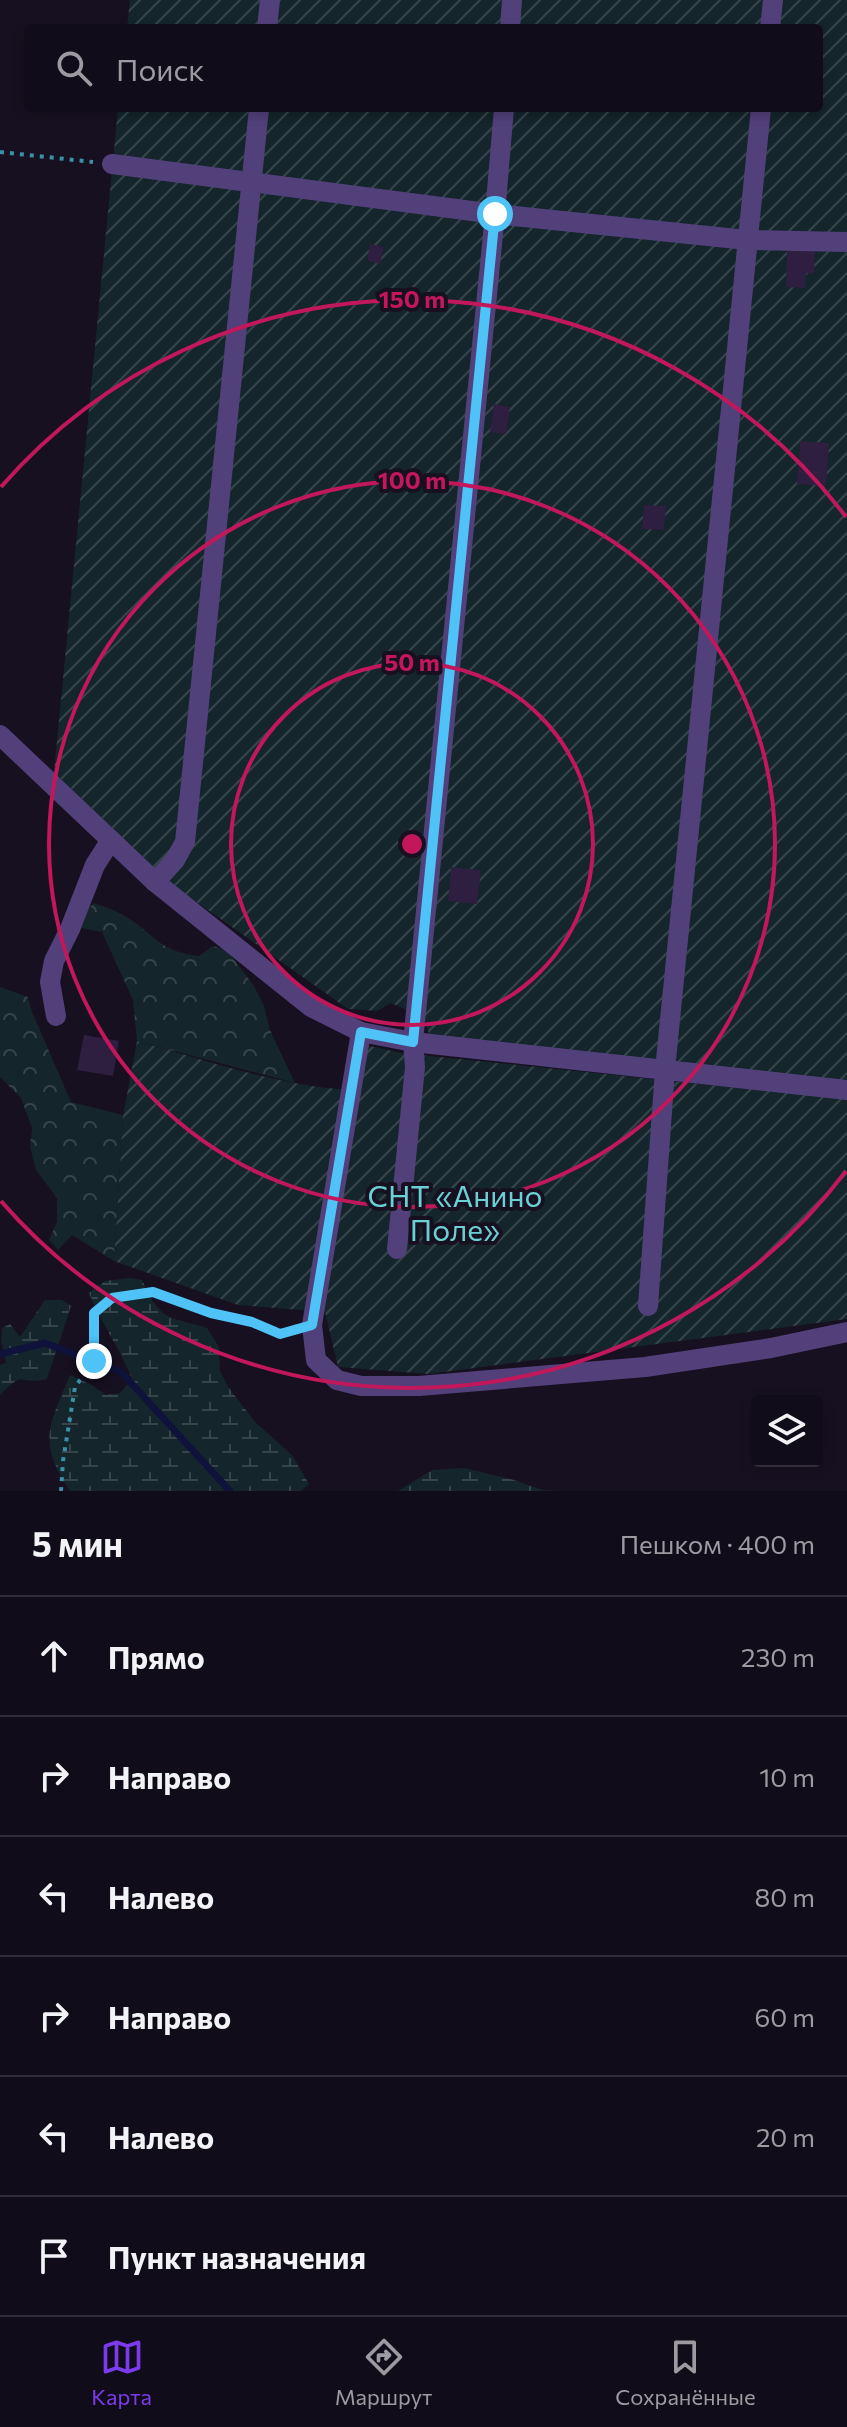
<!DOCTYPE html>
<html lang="ru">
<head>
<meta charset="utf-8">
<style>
  body { margin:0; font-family:Commissioner,sans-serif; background:#1e1a26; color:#f1f3f6 }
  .controls { position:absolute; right:24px; bottom:24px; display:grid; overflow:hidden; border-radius:8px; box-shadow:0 4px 12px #0003 }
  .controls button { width:72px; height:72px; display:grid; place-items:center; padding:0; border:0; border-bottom:2px solid #302c38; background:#110c19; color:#f1f3f6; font:40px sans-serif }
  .stop { position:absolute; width:24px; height:24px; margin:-18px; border:6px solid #4fc3f7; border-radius:50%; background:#fff }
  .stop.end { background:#4fc3f7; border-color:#fff; box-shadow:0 2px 8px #0008 }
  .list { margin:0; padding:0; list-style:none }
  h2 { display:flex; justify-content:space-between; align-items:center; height:104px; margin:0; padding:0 32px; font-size:34px }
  h2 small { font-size:26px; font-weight:400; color:#9c9ba2 }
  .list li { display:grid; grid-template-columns:52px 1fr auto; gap:24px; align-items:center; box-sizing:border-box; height:120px; padding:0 32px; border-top:2px solid #302c38 }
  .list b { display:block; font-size:30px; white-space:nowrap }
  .list em { font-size:26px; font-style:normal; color:#9c9ba2 }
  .icon { flex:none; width:44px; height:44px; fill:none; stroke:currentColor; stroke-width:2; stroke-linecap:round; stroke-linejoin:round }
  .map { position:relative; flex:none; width:847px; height:1491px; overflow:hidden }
  .search { position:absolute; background:#110c19; box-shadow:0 4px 12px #0003; left:24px; right:24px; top:24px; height:88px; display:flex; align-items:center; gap:20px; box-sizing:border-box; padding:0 28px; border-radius:8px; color:#9c9ba2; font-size:30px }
  .sheet { height:824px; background:#110c19 }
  nav { display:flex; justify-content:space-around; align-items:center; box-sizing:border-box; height:112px; border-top:2px solid #302c38; background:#110c19; font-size:22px; color:#9c9ba2 }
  nav a { display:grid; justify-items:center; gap:4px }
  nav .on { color:#7c3aed }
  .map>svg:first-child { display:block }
</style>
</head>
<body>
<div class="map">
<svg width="847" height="1491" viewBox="0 0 847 1491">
  <defs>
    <pattern id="forest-crowns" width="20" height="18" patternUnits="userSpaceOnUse" patternTransform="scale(2)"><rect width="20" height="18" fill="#14252b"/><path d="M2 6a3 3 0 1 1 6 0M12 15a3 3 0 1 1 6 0" fill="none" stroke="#36444b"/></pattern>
    <pattern id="wetland-marsh" width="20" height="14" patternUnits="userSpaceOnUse" patternTransform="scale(2)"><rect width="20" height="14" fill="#14252b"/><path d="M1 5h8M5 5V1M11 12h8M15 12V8" fill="none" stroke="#36444b"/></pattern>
    <pattern id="garden-furrows" width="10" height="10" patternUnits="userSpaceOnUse" patternTransform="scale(2)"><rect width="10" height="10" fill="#14252b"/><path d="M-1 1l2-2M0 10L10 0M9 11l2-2" fill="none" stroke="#36444b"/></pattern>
  </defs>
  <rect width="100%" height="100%" fill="#171021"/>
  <!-- forest -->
  <g fill="url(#forest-crowns)">
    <path d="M 94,903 C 104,907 115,910 125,916 C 155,934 159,952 199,956 L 213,946 L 227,950 L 254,986 L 264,1006 L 270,1030 L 295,1083 L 137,1041 L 133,1000 L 102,932 L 81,928 L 88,909 Z"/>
    <polygon points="0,987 28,997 32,1012 71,1102 123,1115 114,1261 72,1235 58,1250 49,1240 57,1222 57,1198 36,1170 30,1147 32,1128 21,1098 0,1077"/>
  </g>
  <!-- wetland -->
  <g fill="url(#wetland-marsh)">
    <path d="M 131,1278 L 142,1280 C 162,1323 166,1315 207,1328 L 219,1347 L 220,1371 L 229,1388 L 256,1423 L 292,1455 L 309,1484 L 301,1491 L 70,1491 C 37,1442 49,1426 70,1375 L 92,1385 L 106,1395 L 120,1393 L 132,1379 C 120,1348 101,1323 89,1293 L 104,1281 Z"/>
    <path d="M 45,1300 L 62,1300 L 71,1306 L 47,1379 C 17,1386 26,1368 0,1395 L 0,1365 L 6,1363 L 1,1340 L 2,1328 L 10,1324 L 20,1337 Z"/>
    <polygon points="464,1468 514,1480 542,1490 558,1491 398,1491 432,1470"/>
  </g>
  <!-- garden -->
  <g fill="url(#garden-furrows)">
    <polygon points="130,0 847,0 847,1083 429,1035 425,1018 391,1003 377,1011 348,1009 171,884 54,772 118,108 819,108 819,28 127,28"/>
    <path d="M 137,1041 C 207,1060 289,1090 361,1090 L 366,1045 L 401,1053 L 847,1099 L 847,1319 L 429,1374 L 338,1367 L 325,1312 L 238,1305 L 114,1261 L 123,1116 Z"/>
  </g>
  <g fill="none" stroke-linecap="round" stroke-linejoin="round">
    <!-- stream -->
    <polyline stroke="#0f133b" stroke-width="7" points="0,1354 45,1343 121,1372 230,1491"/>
  </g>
  <!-- building -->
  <g fill="#2e1e40">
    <polygon points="370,244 384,247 380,264 367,261"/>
    <polygon points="787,249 815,250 814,274 806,273 805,288 786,287"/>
    <polygon points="494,404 510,407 506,434 490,432"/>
    <polygon points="800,441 829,443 826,486 797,484"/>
    <polygon points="644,505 666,506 664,530 642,529"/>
    <polygon points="451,867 481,870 477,904 448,901"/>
    <polygon points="84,1035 119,1041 113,1076 77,1070"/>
  </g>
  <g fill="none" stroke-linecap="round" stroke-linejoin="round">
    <!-- path -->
    <g stroke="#3b92a8" stroke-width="4" stroke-dasharray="4 6" stroke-linecap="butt">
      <polyline points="0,152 93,162"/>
      <path d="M 61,1491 L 63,1461 L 75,1387 L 94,1361 L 94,1313 C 137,1278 164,1296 209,1312 C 223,1317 238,1318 252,1322 C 269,1328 274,1336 293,1331"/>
    </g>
    <!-- minor -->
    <g stroke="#52407b" stroke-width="20">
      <polyline points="267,28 270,0"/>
      <polyline points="510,28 512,0"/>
      <polyline points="770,28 773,0"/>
      <polyline points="112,164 495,214 747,240 847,242"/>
      <polyline points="0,735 155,882 311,1007 361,1032 413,1042 847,1090"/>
      <polyline points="155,882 175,860 185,842 259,108"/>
      <polyline points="56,1016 50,982 54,961 70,929 95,865 111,840"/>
      <polyline points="361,1032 312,1325 316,1360 337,1380 361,1386 419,1386 645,1367 771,1348 847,1332"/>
      <polyline points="397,1249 415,1067 413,1042 495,214 504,108"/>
      <polyline points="648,1306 665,1070 761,108"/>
    </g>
  </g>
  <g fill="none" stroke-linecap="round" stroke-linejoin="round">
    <!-- route -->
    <polyline stroke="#4fc3f7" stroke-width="10" points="94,1361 94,1313 112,1298 153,1292 211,1313 252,1322 280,1334 312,1325 361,1032 413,1042 495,214"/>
  </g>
  <!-- distance rings -->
  <g fill="none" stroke="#c2185b" stroke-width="4">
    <circle cx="412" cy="844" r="181"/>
    <circle cx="412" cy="844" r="363"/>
    <path d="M846 1171A544 544 0 0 1 1 1201M1 487A544 544 0 0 1 846 517"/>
  </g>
  <g text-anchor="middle" stroke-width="8" stroke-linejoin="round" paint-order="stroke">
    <!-- park labels -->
    <g font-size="30" fill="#69d1d3" stroke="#171021">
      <text x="455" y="1207">СНТ «Анино<tspan x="455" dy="34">Поле»</tspan></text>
    </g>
  </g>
  <circle cx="412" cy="844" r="12" fill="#c2185b" stroke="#171021" stroke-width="4"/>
  <g font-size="24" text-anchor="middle" font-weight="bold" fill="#c2185b" stroke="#171021" stroke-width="8" stroke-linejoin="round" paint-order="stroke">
    <text x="412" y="308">150 m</text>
    <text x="412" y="489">100 m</text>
    <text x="412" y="671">50 m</text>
  </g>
</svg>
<div class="controls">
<button><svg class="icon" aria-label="layers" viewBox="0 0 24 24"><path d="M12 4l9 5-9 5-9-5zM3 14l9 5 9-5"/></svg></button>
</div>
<div class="stop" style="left:495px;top:214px"></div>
<div class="stop end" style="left:94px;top:1361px"></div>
<div class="search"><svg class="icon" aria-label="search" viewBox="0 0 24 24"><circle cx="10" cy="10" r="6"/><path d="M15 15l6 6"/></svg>Поиск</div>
</div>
<section class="sheet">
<h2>5 мин<small>Пешком · 400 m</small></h2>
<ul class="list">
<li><svg class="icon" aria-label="ahead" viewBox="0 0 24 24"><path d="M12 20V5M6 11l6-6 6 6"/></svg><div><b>Прямо</b></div><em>230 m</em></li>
<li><svg class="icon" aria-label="right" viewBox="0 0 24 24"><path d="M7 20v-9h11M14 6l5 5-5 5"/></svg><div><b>Направо</b></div><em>10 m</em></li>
<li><svg class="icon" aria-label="left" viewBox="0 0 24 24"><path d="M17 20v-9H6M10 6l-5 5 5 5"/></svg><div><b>Налево</b></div><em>80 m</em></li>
<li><svg class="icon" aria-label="right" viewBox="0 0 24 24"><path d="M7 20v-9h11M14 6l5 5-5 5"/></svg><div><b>Направо</b></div><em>60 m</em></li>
<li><svg class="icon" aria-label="left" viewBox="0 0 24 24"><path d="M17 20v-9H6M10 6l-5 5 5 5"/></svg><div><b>Налево</b></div><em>20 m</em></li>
<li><svg class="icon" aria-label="arrive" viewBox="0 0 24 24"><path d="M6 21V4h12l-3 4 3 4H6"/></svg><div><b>Пункт назначения</b></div></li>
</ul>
</section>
<nav>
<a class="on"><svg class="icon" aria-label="map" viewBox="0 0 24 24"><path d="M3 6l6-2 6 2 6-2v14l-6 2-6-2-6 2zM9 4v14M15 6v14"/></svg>Карта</a>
<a><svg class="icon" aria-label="directions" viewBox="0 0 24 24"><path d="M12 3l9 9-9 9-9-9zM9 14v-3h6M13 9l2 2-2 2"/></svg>Маршрут</a>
<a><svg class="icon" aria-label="saved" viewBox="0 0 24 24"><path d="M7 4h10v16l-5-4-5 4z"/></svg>Сохранённые</a>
</nav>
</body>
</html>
